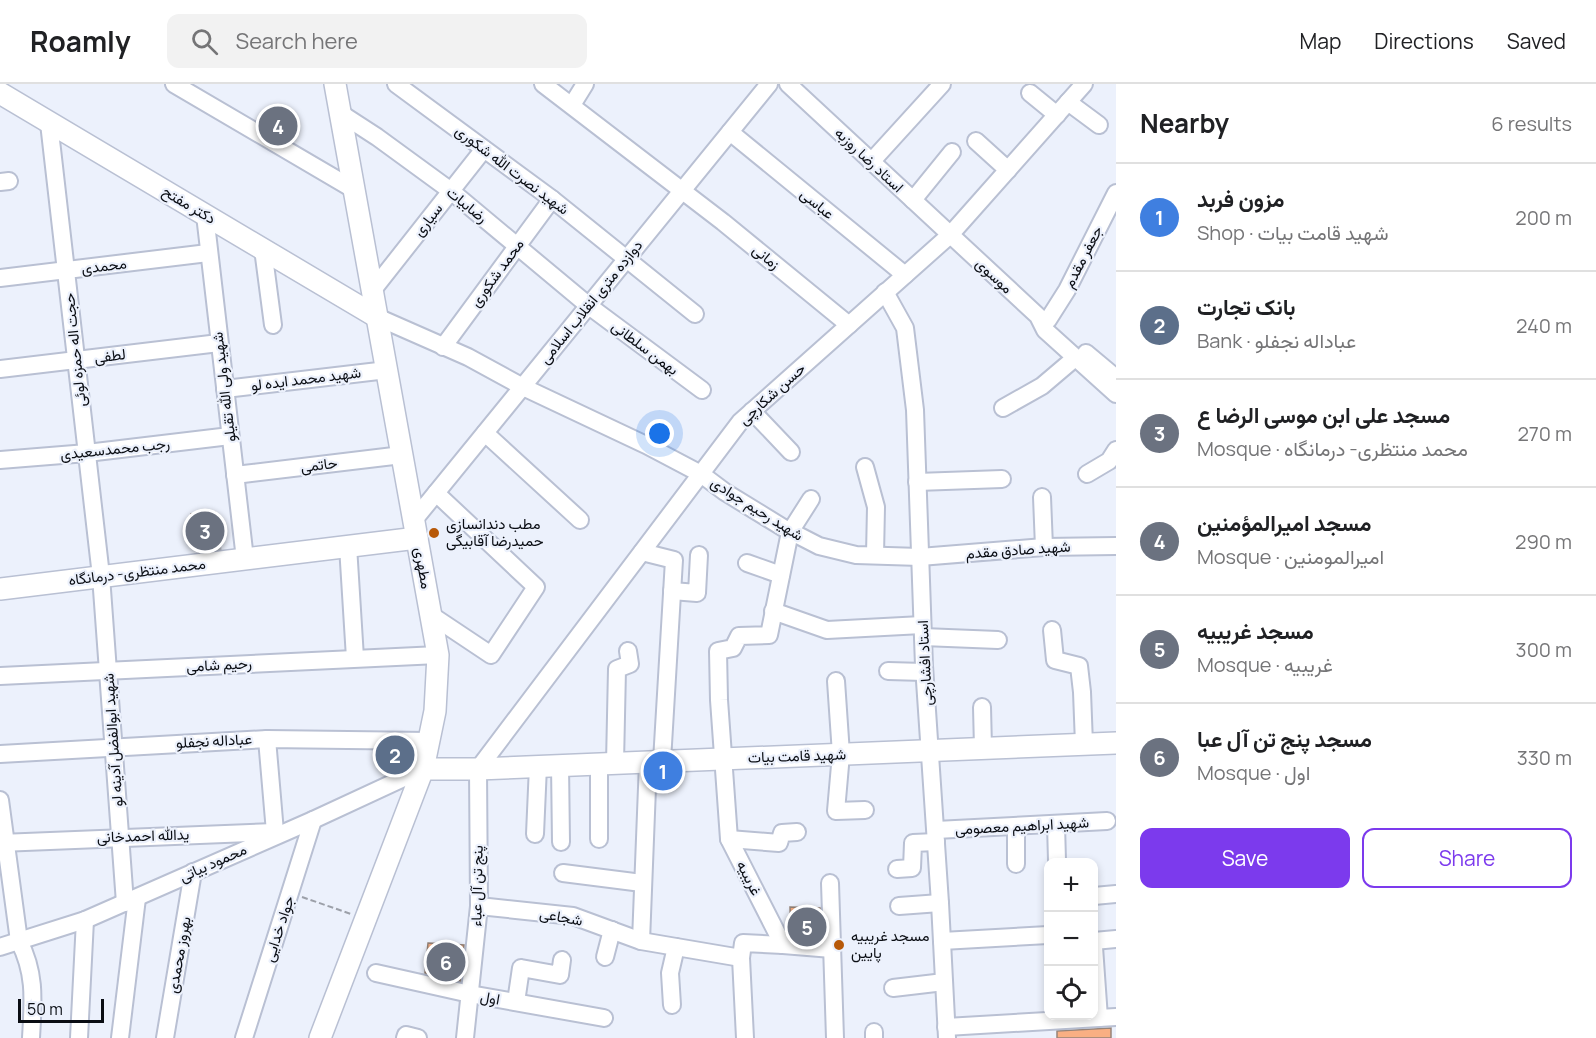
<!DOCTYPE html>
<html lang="en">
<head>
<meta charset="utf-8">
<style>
  body { margin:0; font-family:Manrope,Vazirmatn,sans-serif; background:#f2f2f2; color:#202124 }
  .controls { position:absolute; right:18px; bottom:18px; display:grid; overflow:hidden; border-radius:12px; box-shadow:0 3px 9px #0003 }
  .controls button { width:54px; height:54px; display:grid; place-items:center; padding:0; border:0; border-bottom:2px solid #e0e0e0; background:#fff; color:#202124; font:30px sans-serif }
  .scale { position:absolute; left:18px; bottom:15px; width:86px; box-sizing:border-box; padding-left:6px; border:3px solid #0a0d13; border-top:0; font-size:16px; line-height:21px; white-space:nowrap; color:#0a0d13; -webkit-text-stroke:4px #ecf1fc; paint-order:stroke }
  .you { position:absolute; left:660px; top:350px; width:21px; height:21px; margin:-15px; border:4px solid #fff; border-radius:50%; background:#1a73e8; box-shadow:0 0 0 9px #1a73e833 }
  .badge { display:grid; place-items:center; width:39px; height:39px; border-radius:50%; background:#7c3aed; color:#fff; font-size:20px; font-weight:700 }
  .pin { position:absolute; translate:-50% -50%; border:3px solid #fff; box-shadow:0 2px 6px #0006 }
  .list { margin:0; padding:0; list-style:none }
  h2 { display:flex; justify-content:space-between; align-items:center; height:78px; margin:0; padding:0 24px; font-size:26px }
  h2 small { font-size:20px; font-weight:400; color:#757577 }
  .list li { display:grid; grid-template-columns:39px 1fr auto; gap:18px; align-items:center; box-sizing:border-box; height:108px; padding:0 24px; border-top:2px solid #e0e0e0 }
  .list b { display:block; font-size:22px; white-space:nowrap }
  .list p { margin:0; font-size:20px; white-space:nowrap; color:#757577 }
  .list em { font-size:20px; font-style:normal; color:#757577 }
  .actions { display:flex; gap:12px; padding:18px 24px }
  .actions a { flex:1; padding:14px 0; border:2px solid #7c3aed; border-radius:12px; text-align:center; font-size:21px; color:#7c3aed }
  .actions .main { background:#7c3aed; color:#fff }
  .icon { flex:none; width:33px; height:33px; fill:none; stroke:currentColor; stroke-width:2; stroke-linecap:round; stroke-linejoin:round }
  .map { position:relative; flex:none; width:1116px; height:954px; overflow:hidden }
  header { display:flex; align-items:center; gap:36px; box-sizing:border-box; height:84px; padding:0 30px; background:#fff; border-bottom:2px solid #e0e0e0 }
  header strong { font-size:28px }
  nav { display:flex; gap:33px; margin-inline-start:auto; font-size:21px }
  .search { width:420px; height:54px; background:#f2f2f2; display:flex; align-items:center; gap:15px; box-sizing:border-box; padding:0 21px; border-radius:12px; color:#757577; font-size:22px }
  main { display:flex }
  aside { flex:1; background:#fff }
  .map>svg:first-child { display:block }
</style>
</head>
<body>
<header>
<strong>Roamly</strong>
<div class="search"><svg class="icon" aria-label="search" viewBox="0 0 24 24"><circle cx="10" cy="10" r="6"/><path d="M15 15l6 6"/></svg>Search here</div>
<nav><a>Map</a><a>Directions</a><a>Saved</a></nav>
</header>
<main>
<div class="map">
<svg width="1116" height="954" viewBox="0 0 1116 954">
  <rect width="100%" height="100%" fill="#ecf1fc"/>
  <!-- shadow -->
  <g fill="#0003">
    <polygon points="273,26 293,40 296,45 288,57 268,46 265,40"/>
    <polygon points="214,429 219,438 222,471 201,473 196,465"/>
    <polygon points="819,826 824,834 825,861 797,859 792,851"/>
    <polygon points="463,863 468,871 465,905 432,897 427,889"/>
  </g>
  <!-- building -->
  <g fill="#f9af83" stroke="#968479" stroke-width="1.5">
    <polygon points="273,23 294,39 285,53 264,40"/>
    <polygon points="215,428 219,463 195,465 191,430"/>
    <polygon points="790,823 820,824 821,854 791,851"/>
    <polygon points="428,859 464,861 460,897 425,889"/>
    <polygon points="1111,944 1111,954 1057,954 1057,947"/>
  </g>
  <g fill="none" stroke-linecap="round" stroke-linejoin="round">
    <!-- minor casing -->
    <g stroke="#b9c0d3" stroke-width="20">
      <g id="minor">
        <polyline points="174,0 353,105"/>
        <polyline points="396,0 552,115 695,230"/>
        <polyline points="543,0 723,138 849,241"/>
        <polyline points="788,0 1038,232 1045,246 1116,310"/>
        <polyline points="1030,9 1057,31"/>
        <polyline points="1068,18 1099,41"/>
        <polyline points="572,21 585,0"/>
        <polyline points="340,29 377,53 451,107 589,222 702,306"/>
        <polyline points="49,39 101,492 125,819"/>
        <polyline points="730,48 905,191"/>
        <polyline points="976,57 1008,86"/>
        <polyline points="871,78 942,0"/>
        <polyline points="0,98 9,97"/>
        <polyline points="913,116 952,68"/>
        <polyline points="205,131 245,475"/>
        <polyline points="263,165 273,241"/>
        <polyline points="0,194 208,169"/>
        <polyline points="372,207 484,65"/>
        <polyline points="885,208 905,244 915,326 924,582 940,819 947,954"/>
        <polyline points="377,233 468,273 523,303 646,361 701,390 725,408 782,443 819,462 856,471 920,473 1044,463 1116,462"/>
        <polyline points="1048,236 1067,206 1116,109"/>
        <polyline points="443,263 552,115"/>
        <polyline points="1086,269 1116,294"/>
        <polyline points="0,285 219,259"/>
        <polyline points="225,305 387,286"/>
        <polyline points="1003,324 1042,302 1075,274"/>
        <polyline points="752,327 791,368"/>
        <polyline points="485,349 580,436"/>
        <polyline points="0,376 87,369 230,352"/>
        <polyline points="865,383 876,423 875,471"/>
        <polyline points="1087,390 1109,377 1116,366"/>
        <polyline points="235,391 402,371"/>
        <polyline points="917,398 1002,395"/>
        <polyline points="1042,413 1044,463"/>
        <polyline points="811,415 790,448 769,551 739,552 733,564 718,567 719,616 729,755 783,861 832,865"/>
        <polyline points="414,436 769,0"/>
        <polyline points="348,462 355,574"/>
        <polyline points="642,468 674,476 662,677"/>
        <polyline points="747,479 781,491"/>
        <polyline points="672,507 697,509 699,471"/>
        <polyline points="773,527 827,546 922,541"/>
        <polyline points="431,531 491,571 536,503 436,409"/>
        <polyline points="1052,546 1055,576 1079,582 1082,608 1084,660"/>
        <polyline points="923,553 998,556"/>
        <polyline points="888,587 924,588"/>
        <polyline points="0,592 438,571"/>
        <polyline points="836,597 841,670 836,727 865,726"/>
        <polyline points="982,623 983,664"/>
        <polyline points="267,655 275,748"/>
        <polyline points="0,670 267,655 429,657"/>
        <polyline points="615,679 617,585 630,580 628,567"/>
        <polyline points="560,681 561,758"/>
        <path d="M 0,716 L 19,857 C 36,890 33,917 31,954"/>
        <polyline points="1056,740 1057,777"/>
        <polyline points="936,746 1107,737"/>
        <polyline points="535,750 538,682"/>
        <polyline points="599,755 599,680"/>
        <polyline points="729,755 779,759 782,749 797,748"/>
        <polyline points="0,759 275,748"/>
        <polyline points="1016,780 1016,742"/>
        <polyline points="897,785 912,784 913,759 936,758"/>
        <polyline points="563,789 642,799"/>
        <polyline points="830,799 835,954"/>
        <polyline points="1094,812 1116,810"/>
        <polyline points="479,822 573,832 641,857 741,874"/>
        <polyline points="899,822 940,819"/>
        <polyline points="641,857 648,678"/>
        <polyline points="942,857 1048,851"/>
        <polyline points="1094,857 1116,855"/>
        <polyline points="0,863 85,836 313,736 423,685"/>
        <polyline points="1094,863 1099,934"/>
        <polyline points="605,873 612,846"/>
        <polyline points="376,889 470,910 604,934"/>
        <polyline points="893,904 944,898"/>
        <polyline points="516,918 521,884 560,891 562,876"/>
        <polyline points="672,921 670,889 676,863"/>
        <polyline points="946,943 1116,933"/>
        <polyline points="874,948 874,954"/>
        <polyline points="79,954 85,836"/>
        <polyline points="120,954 137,814"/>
        <polyline points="165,954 193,788"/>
        <polyline points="244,954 313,736"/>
        <polyline points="405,954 406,951 418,954"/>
        <polyline points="465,954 479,822 478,685 740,338 950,151 1084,0"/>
        <polyline points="745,954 741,874 743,859 783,861"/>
      </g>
    </g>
    <!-- major casing -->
    <g stroke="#b9c0d3" stroke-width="24">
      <g id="major">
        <polyline points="0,9 377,233"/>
        <polyline points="0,505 417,454"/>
        <polyline points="423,685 478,685 1116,659"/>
        <polyline points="320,954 423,685 435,627 438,571 335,0"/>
      </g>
    </g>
    <!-- path -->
    <polyline stroke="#9ca0a9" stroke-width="2" stroke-dasharray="6 3" stroke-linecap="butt" points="302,813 351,830"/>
    <!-- minor -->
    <use href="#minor" stroke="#fff" stroke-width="16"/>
    <!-- major -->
    <use href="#major" stroke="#fff" stroke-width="21"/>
  </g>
  <!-- markers -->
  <g fill="#b75909" stroke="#ecf1fc" stroke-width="2">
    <circle cx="434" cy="449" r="6"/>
    <circle cx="839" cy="861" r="6"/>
  </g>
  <g text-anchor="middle" stroke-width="4.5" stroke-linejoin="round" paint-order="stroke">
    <!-- street labels -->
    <g font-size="15" fill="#0a0d13" stroke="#ecf1fc">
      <text transform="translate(869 76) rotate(43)" y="5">استاد رضا روزبه</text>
      <text transform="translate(512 86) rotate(37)" y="5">شهید نصرت الله شکوری</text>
      <text transform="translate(817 120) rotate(39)" y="5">عباسی</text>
      <text transform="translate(189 121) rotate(31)" y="5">دکتر مفتح</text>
      <text transform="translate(467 121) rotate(39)" y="5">رضابیات</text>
      <text transform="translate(428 136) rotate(-52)" y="5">سیاری</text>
      <text transform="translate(766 173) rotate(39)" y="5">زمانی</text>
      <text transform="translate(1083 173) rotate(-63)" y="5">جعفر مقدم</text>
      <text transform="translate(104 182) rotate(-7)" y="5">محمدی</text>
      <text transform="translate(497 189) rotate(-54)" y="5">محمد شکوری</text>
      <text transform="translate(994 192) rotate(43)" y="5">موسوی</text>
      <text transform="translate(591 218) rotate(-51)" y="5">دوازده متری انقلاب اسلامی</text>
      <text transform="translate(645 264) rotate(37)" y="5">بهمن سلطانی</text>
      <text transform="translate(75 266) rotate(-96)" y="5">حجت اله حمزه لوئی</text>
      <text transform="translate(110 272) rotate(-7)" y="5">لطفی</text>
      <text transform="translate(306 295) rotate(-7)" y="5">شهید محمد ایده لو</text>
      <text transform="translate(224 303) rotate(-97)" y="5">شهید ولی الله تقیلو</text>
      <text transform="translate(772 310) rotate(-42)" y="5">حسن شکارچی</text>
      <text transform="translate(115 365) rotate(-6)" y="5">رجب محمدسعیدی</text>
      <text transform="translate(319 381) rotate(-7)" y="5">حاتمی</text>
      <text transform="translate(757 425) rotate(32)" y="5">شهید رحیم جوادی</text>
      <text transform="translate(1018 466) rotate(-4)" y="5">شهید صادق مقدم</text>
      <text transform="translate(423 484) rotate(80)" y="5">مطهری</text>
      <text transform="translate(137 488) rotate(-7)" y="5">محمد منتظری- درمانگاه</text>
      <text transform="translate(925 579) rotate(-93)" y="5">استاد افشارچی</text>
      <text transform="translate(219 581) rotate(-3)" y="5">رحیم شامی</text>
      <text transform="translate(113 656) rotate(-94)" y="5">شهید ابوالفضل آدینه لو</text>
      <text transform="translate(214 657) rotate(-3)" y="5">عباداله نجفلو</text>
      <text transform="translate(797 672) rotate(-2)" y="5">شهید قامت بیات</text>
      <text transform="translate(1022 742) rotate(-3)" y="5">شهید ابراهیم معصومی</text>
      <text transform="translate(143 752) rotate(-2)" y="5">یدالله احمدخانی</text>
      <text transform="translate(213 779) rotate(-24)" y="5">محمود بیاتی</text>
      <text transform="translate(749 794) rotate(63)" y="5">غریبیه</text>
      <text transform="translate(477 802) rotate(-89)" y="5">پنج تن آل عباء</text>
      <text transform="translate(561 833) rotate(10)" y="5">شجاعی</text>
      <text transform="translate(279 845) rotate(-72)" y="5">جواد خدایی</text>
      <text transform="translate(179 871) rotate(-80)" y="5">بهروز محمدی</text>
      <text transform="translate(490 914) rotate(10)" y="5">اول</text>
    </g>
    <!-- poi labels -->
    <g font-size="15" fill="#0a0d13" stroke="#ecf1fc" text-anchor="start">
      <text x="446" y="445">مطب دندانسازی<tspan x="446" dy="17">حمیدرضا آقابیگی</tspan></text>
      <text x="851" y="857">مسجد غریبیه<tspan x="851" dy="17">پایین</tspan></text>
    </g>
  </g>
</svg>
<div class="controls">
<button>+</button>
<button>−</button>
<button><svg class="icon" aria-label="locate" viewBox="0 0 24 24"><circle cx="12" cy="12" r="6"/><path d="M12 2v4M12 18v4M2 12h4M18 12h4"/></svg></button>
</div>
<div class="scale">50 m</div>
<div class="you"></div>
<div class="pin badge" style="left:663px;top:687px;background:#3f7fe0">1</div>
<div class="pin badge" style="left:395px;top:671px;background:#5c6f8a">2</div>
<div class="pin badge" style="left:205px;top:447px;background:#6b7280">3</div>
<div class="pin badge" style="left:278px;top:42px;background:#6b7280">4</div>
<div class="pin badge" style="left:807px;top:843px;background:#6b7280">5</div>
<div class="pin badge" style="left:446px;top:878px;background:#6b7280">6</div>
</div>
<aside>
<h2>Nearby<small>6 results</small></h2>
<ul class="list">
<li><span class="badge" style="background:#3f7fe0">1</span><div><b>مزون فربد</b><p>Shop · شهید قامت بیات</p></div><em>200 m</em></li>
<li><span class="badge" style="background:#5c6f8a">2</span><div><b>بانک تجارت</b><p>Bank · عباداله نجفلو</p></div><em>240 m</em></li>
<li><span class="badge" style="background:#6b7280">3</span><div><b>مسجد علی ابن موسی الرضا ع</b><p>Mosque · محمد منتظری- درمانگاه</p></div><em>270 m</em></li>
<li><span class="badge" style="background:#6b7280">4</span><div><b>مسجد امیرالمؤمنین</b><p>Mosque · امیرالمومنین</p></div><em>290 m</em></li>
<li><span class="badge" style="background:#6b7280">5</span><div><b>مسجد غریبیه</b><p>Mosque · غریبیه</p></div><em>300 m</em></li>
<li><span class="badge" style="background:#6b7280">6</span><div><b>مسجد پنج تن آل عبا</b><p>Mosque · اول</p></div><em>330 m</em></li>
</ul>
<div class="actions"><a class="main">Save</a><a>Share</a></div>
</aside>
</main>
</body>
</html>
